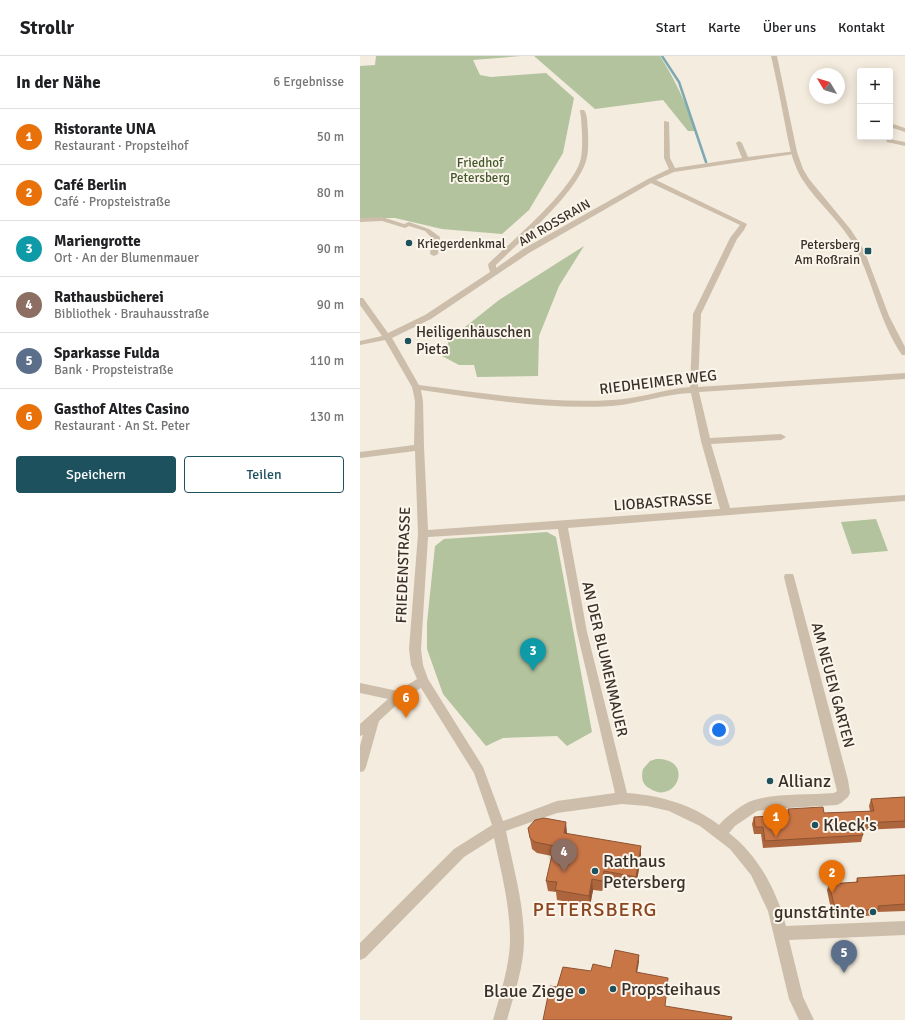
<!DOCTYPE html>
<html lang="de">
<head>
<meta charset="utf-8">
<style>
  body { margin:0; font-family:Signika,sans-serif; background:#f6f6f6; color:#202124 }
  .controls { position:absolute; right:12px; top:12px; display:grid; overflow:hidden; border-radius:4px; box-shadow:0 2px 10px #0003 }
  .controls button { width:36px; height:36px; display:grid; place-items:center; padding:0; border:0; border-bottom:1px solid #e0e0e0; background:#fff; color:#202124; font:20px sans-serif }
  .compass { position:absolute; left:449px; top:12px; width:36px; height:36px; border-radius:50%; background:#fff; box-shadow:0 2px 10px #0003; rotate:308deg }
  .you { position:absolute; left:359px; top:674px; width:14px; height:14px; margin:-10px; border:3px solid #fff; border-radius:50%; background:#1a73e8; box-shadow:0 0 0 6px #1a73e833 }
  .badge { display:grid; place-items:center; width:26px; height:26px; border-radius:50%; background:#1d515d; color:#fff; font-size:13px; font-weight:700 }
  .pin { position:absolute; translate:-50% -33px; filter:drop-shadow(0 1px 2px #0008) }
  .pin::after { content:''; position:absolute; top:21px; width:14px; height:12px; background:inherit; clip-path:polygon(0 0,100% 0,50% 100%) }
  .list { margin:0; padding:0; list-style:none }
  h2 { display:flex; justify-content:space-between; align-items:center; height:52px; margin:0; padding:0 16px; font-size:17px }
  h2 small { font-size:13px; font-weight:400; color:#757577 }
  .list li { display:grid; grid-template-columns:26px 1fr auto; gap:12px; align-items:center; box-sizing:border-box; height:56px; padding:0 16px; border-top:1px solid #e0e0e0 }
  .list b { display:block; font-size:15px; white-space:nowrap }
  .list p { margin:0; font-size:13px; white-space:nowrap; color:#757577 }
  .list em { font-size:13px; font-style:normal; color:#757577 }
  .actions { display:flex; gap:8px; padding:12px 16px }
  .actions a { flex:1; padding:9px 0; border:1px solid #1d515d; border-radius:4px; text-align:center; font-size:14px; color:#1d515d }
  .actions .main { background:#1d515d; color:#fff }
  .map { position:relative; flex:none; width:545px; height:964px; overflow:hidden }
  header { display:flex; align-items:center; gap:24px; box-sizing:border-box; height:56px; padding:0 20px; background:#fff; border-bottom:1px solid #e0e0e0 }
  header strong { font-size:19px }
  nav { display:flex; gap:22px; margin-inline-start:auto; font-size:14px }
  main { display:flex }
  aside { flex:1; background:#fff }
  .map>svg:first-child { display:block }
</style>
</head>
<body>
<header>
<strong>Strollr</strong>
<nav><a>Start</a><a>Karte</a><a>Über uns</a><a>Kontakt</a></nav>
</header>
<main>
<aside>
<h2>In der Nähe<small>6 Ergebnisse</small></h2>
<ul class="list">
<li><span class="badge" style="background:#e8710a">1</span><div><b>Ristorante UNA</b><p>Restaurant · Propsteihof</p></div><em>50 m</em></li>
<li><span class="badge" style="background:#e8710a">2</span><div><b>Café Berlin</b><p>Café · Propsteistraße</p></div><em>80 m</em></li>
<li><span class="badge" style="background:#0f9aa8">3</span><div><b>Mariengrotte</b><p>Ort · An der Blumenmauer</p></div><em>90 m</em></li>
<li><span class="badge" style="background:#8d6e63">4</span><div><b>Rathausbücherei</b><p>Bibliothek · Brauhausstraße</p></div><em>90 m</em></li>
<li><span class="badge" style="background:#5c6f8a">5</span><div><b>Sparkasse Fulda</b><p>Bank · Propsteistraße</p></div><em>110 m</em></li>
<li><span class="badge" style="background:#e8710a">6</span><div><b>Gasthof Altes Casino</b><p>Restaurant · An St. Peter</p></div><em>130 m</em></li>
</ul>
<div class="actions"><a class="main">Speichern</a><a>Teilen</a></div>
</aside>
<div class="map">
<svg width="545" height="964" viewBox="0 0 545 964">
  <rect width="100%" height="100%" fill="#f4ecde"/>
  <!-- green -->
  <g fill="#b2c39e">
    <polygon points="16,0 161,0 113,4 120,19 131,21 186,17 214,42 203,97 169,154 142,178 82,173 35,162 0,162 0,10 15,9"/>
    <path d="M 174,0 L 300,0 C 315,24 327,48 335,75 L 328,75 L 303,44 L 235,53 Z"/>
    <polygon points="224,190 199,230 179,280 178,320 117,321 114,309 99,309 82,300 90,283 139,244"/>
    <polygon points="516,463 528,495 492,498 481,466"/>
    <polygon points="187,476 196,481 232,676 207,690 197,680 143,682 126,690 83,638 67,593 67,567 75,490 84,483"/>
    <path d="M 296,703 C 336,702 316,751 289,732 C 282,728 281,721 283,713 L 290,705 Z"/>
  </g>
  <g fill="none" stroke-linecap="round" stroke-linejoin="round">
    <!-- stream -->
    <polyline stroke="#7ca9b2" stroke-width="2.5" points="302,0 319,26 346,106"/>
    <!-- minor -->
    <g fill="#ccbeaa" fill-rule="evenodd">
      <path d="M 220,54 L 224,54 C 228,60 227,67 228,75 C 228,85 229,96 226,105 C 216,138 161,184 136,209 L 136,212 L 163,193 L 288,123 L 309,113 L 304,102 L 304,65 L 309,66 L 310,102 L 315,112 L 382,102 L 376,87 L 379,85 L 382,87 L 388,101 L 436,95 L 437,96 L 434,98 L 314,116 L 296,124 L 387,168 L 384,174 L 377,183 L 341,258 L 338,331 L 545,317 L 545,323 L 339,336 L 350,382 L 421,378 L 426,381 L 421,384 L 351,388 L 370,452 L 545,439 L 545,445 L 208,472 L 227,576 L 267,737 C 300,739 333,749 359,769 C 367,760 382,748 394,744 C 419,737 448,739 474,737 L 477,735 L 424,521 L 425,518 L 433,518 L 434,521 L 488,724 L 490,737 L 488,741 L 481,747 L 477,749 L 410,753 L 397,755 L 375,770 L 369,777 C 398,799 417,835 426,870 L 545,865 L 545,879 L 429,884 L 443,941 L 454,964 L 439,964 L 429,943 L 408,855 L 391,819 L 370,793 L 340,770 L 309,755 L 287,750 L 262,748 L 197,757 L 146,775 C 153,811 164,847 164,884 C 164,911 154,938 147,964 L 133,964 C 140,938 150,910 150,883 C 150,849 141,815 134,782 L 104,801 L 5,902 L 0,904 L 0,887 L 94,793 L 132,769 L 114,717 L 61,632 L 43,643 L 19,665 L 6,711 L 4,715 L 0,716 L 0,690 L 3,679 L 0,680 L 0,668 L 28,643 L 0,637 L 0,627 L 38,635 L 57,623 L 51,609 L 49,593 L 58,478 L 55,395 L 0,402 L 0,396 L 54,389 L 55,345 L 52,331 L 25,284 L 0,289 L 0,285 L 22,280 L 0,249 L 0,242 L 3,242 L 28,277 L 65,259 L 130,216 L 128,209 L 129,207 C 152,185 215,132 221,102 C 223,89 222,75 221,62 C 221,59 220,57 220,54 ZM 291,127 L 380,169 L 370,182 L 333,258 L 330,331 C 304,333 278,343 252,344 C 187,348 123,337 59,329 L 32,282 L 71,263 L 169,197 ZM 61,334 C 125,343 188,354 252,350 C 278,348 304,338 331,337 L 341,385 L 360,453 L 68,474 L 64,391 L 63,345 ZM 198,473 L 217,576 L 255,737 L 197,745 L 143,765 L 123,711 L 68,623 L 63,609 L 61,593 L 68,481 Z"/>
      <polygon points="530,67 545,72 545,76 530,71"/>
      <polygon points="529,83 545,86 545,90 527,86 526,85"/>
      <polygon points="22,161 44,168 49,166 69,173 80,181 78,198 74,200 70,198 72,182 65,175 49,170 45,172 22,165 0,166 0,162"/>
    </g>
    <!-- tertiary -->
    <path fill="#ccbeaa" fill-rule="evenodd" d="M 411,0 L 417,0 L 437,96 L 443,113 L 449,123 L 491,174 L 504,194 L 529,260 L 545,291 L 545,299 L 542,299 C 519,265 514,229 496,193 C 482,166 458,148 442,123 C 431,105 428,83 424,63 C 420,42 416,21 411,0 Z"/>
  </g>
  <!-- wall -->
  <g fill="#ad653d">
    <polygon points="545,741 545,772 502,774 503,779 501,786 403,792 401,778 394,778 392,768 394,761 427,759 428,753 464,757 510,755 509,750 511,743"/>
    <polygon points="168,772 207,777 207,778 281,800 276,831 244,826 242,835 233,834 230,850 197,844 196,836 188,835 186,825 192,800 177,797 172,793"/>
    <polygon points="545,819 545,855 517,856 516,859 473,863 467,834 469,828 496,826 497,822"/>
  </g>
  <!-- shaded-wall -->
  <g fill="#8d5332">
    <polygon points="206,766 207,777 205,788 204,777"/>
    <polygon points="281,790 281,800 276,831 276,821"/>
    <polygon points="244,815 244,826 242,835 242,825"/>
    <polygon points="232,823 233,834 230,850 229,840"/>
    <polygon points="279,899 279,906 276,923 276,916"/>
  </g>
  <!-- building -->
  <g fill="#c97647" stroke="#8d5332">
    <polygon points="545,741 545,765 500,767 503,779 405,785 403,771 395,771 394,761 429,759 428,753 463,751 464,757 514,755 511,743"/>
    <polygon points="184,762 206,766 204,777 281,790 276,821 244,815 242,825 232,823 229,840 195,834 197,826 186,825 194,790 175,786 170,782 168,772 175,764"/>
    <polygon points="545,819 545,848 518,850 519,853 476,856 469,828 498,826 497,822"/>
    <polygon points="255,894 279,899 276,916 308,922 305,950 372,961 371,964 183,964 190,930 197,931 203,911 231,915 233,908 251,912"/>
  </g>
  <!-- markers -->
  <g fill="#1d515d" stroke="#fbf5eb" stroke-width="1.5">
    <circle cx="49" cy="187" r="4"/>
    <rect x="504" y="191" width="8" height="8" rx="2"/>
    <circle cx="48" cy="285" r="4"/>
    <circle cx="410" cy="725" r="4"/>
    <circle cx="455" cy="769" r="4"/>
    <circle cx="235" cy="815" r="4"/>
    <circle cx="513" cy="856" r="4"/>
    <circle cx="253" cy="933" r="4"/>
    <circle cx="222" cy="935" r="4"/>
  </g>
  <g text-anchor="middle" stroke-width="4" stroke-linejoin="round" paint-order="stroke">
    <!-- far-park labels -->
    <g font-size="13" fill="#43592c" stroke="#fbf5eb">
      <text x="120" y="111">Friedhof<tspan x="120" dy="15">Petersberg</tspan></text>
    </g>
    <!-- far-street labels -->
    <g font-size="13" fill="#393029" stroke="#fbf5eb">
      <text transform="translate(194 166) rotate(-30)" y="5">AM ROSSRAIN</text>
    </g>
    <!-- far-poi labels -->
    <g font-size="13" fill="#393029" stroke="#fbf5eb" text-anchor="start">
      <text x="57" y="192">Kriegerdenkmal</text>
      <text x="500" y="193" text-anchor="end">Petersberg<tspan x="500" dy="15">Am Roßrain</tspan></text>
    </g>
    <!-- poi labels -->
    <g font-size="15" fill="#393029" stroke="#fbf5eb" text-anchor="start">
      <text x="56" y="281">Heiligenhäuschen<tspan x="56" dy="17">Pieta</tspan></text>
    </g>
    <!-- street labels -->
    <g font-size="15" fill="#393029" stroke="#fbf5eb">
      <text transform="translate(298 326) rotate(-7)" y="5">RIEDHEIMER WEG</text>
      <text transform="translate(303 446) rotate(-4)" y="5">LIOBASTRASSE</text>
      <text transform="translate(43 509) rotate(-88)" y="5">FRIEDENSTRASSE</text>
      <text transform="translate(245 603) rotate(77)" y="5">AN DER BLUMENMAUER</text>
      <text transform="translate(473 629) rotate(75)" y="5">AM NEUEN GARTEN</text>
    </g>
    <!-- near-poi labels -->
    <g font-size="18" fill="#393029" stroke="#fbf5eb" text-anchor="start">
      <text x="418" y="731">Allianz</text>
      <text x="463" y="775">Kleck's</text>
      <text x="243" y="811">Rathaus<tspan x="243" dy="21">Petersberg</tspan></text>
      <text x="505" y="862" text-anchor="end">gunst&amp;tinte</text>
      <text x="261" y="939">Propsteihaus</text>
      <text x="214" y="941" text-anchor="end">Blaue Ziege</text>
    </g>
    <!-- near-quarter labels -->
    <g font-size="20" letter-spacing="1" fill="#8b4620" stroke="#fbf5eb">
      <text x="235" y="860">PETERSBERG</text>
    </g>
  </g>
</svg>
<div class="controls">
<button>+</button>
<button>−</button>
</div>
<svg class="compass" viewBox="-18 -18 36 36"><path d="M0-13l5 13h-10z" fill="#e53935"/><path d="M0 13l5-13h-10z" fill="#757577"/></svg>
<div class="you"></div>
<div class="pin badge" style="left:416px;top:781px;background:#e8710a">1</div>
<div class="pin badge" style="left:472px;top:837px;background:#e8710a">2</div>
<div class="pin badge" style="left:173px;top:615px;background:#0f9aa8">3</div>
<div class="pin badge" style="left:204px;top:816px;background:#8d6e63">4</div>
<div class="pin badge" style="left:484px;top:917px;background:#5c6f8a">5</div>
<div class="pin badge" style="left:46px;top:662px;background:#e8710a">6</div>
</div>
</main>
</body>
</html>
